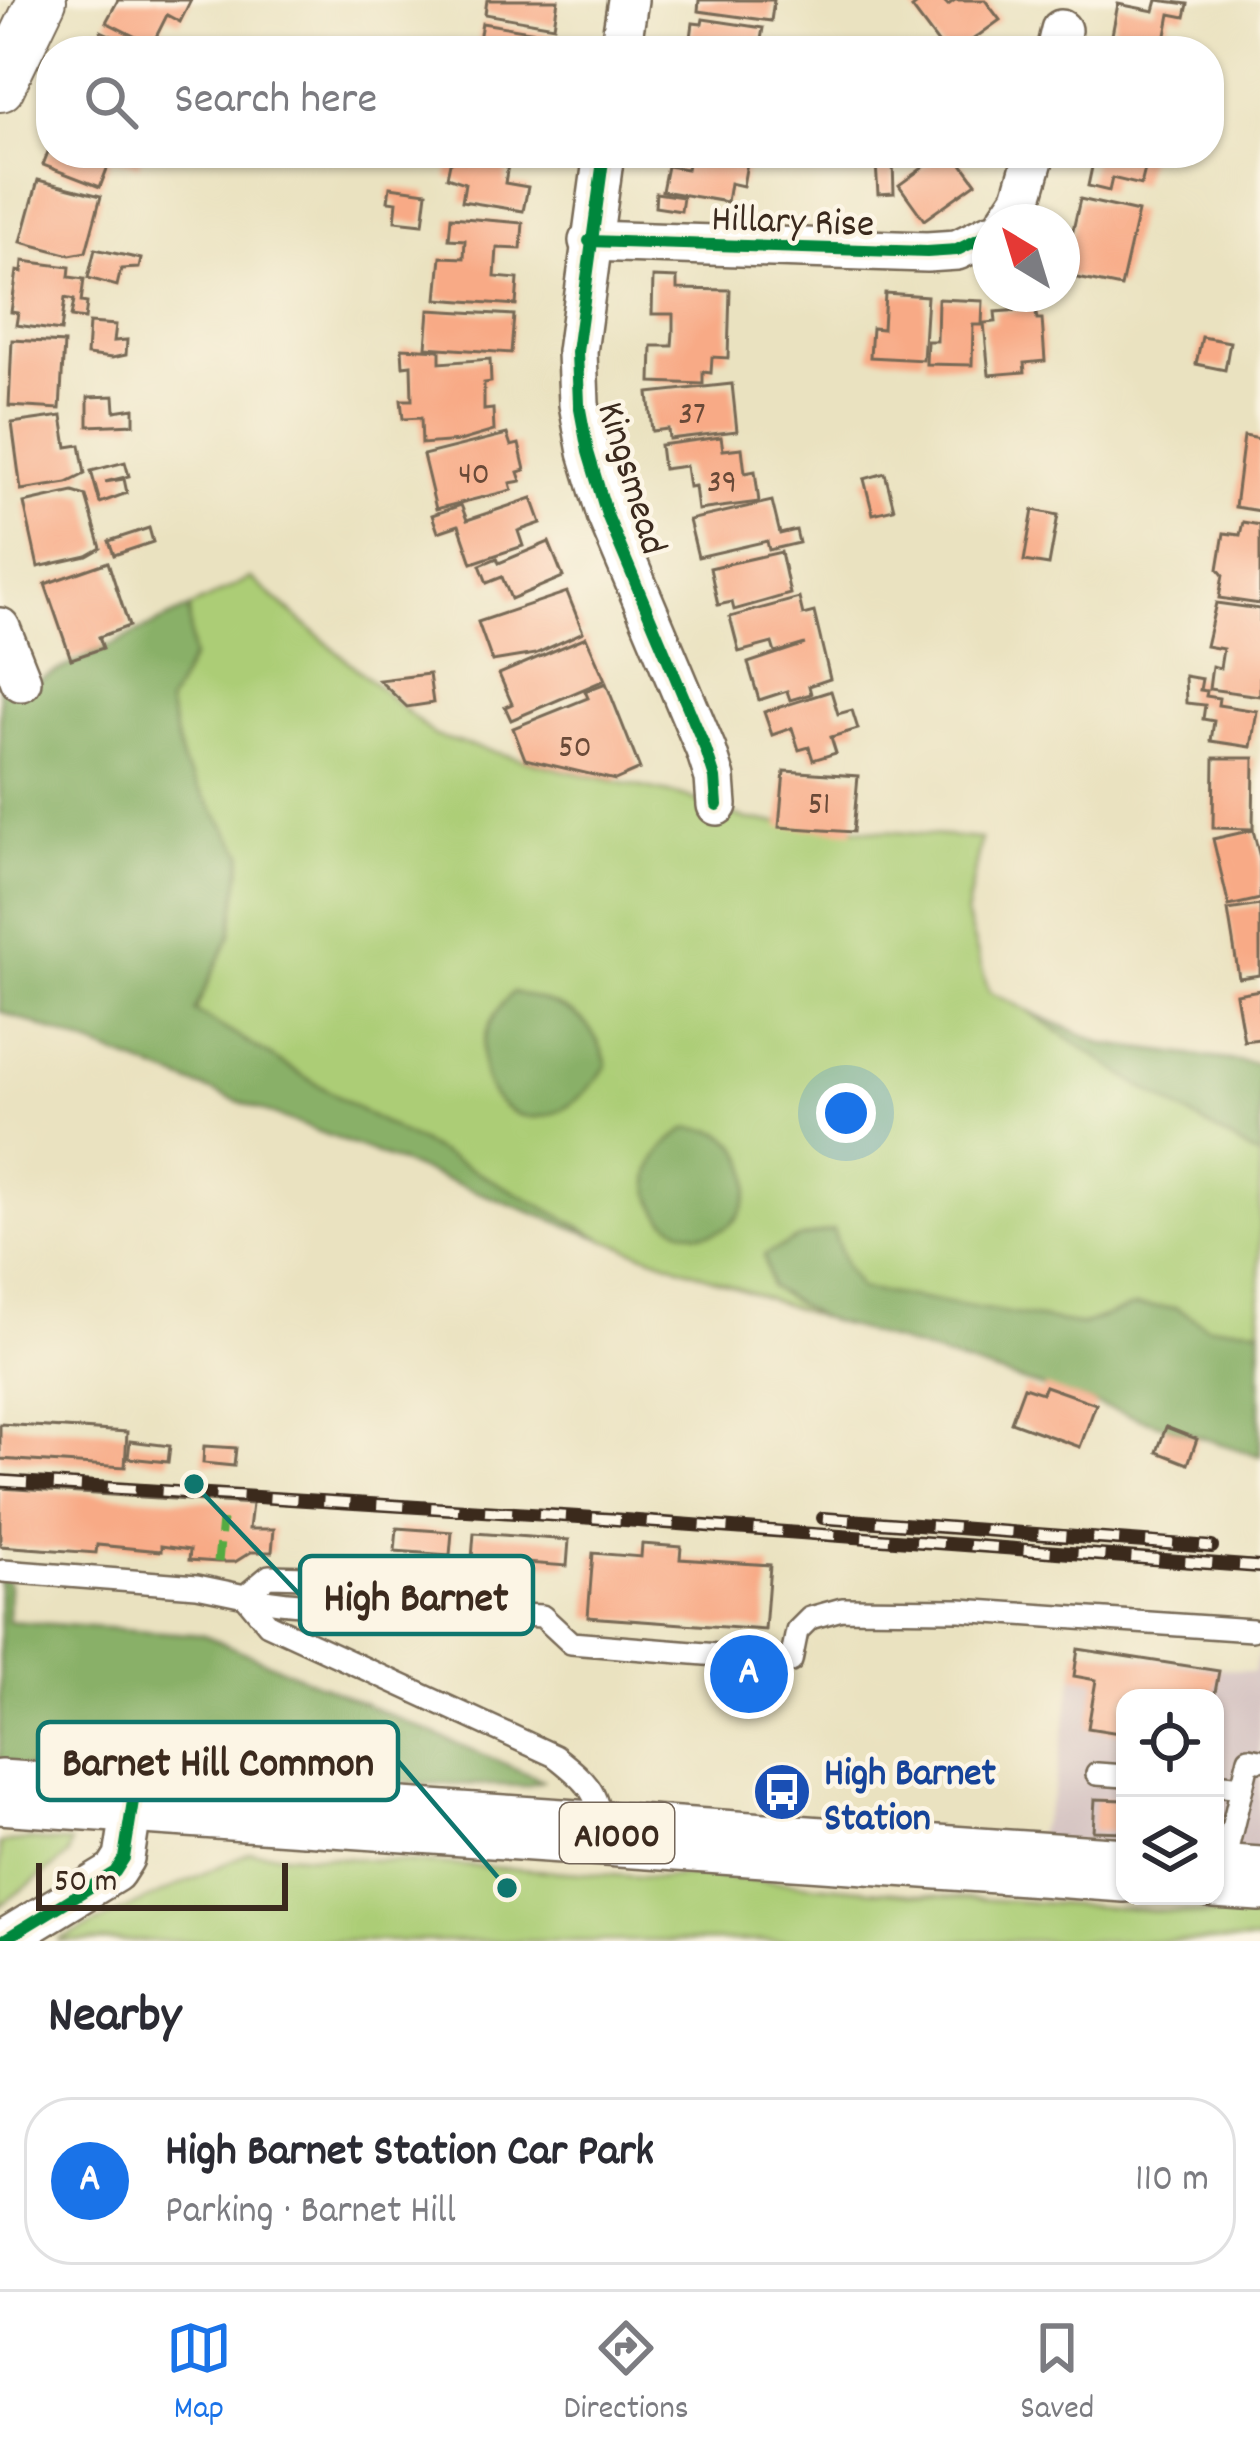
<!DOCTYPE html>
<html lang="en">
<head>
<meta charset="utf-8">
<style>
  body { margin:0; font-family:Dekko,sans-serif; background:#f7f7f7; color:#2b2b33 }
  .controls { position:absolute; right:36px; bottom:36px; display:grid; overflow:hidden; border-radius:24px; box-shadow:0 3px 9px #0004 }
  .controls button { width:108px; height:108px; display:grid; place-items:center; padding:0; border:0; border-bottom:3px solid #e1e1e2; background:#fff; color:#2b2b33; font:60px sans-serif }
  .compass { position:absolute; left:972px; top:204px; width:108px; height:108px; border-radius:50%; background:#fff; box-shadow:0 3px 9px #0004; rotate:322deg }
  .scale { position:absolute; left:36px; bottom:30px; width:252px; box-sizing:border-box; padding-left:12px; border:6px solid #3b2a1e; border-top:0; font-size:33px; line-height:42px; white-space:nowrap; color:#3b2a1e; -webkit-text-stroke:9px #fcf5e5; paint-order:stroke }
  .you { position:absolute; left:846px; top:1113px; width:42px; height:42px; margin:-30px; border:9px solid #fff; border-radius:50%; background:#1a73e8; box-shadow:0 0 0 18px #1a73e833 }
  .badge { display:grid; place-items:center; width:78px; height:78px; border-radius:50%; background:#1a73e8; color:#fff; font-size:39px; font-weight:700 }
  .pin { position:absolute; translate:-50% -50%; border:6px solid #fff; box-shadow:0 3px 12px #0006 }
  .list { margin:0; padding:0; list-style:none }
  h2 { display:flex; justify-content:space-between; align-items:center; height:156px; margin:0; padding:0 48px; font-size:51px }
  h2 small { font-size:39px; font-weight:400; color:#7c7c81 }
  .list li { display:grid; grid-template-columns:78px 1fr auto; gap:36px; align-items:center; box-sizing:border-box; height:168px; margin:0 24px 24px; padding:0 24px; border:3px solid #e1e1e2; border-radius:48px }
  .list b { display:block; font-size:45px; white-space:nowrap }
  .list p { margin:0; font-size:39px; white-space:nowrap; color:#7c7c81 }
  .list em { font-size:39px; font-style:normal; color:#7c7c81 }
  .icon { flex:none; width:66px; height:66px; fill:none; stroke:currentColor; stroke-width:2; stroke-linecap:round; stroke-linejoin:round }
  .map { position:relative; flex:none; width:1260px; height:1941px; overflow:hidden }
  .search { position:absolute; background:#fff; box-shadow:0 3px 9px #0004; left:36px; right:36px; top:36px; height:132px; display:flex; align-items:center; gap:30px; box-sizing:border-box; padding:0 42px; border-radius:48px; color:#7c7c81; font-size:45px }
  .sheet { height:348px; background:#fff }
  nav { display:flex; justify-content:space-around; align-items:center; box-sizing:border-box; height:168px; border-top:3px solid #e1e1e2; background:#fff; font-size:33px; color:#7c7c81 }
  nav a { display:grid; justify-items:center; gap:6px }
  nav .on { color:#1a73e8 }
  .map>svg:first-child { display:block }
</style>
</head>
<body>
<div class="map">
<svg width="1260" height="1941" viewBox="0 0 1260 1941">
  <rect width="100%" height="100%" fill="#fcf5e5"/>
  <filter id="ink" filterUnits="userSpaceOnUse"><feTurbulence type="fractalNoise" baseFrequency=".00833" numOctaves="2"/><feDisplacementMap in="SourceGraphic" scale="24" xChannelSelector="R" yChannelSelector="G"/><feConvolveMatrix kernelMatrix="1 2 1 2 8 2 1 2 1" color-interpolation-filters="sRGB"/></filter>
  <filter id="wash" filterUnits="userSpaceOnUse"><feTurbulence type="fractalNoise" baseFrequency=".004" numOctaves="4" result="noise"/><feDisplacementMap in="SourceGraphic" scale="48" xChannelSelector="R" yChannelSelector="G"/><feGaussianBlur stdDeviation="2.7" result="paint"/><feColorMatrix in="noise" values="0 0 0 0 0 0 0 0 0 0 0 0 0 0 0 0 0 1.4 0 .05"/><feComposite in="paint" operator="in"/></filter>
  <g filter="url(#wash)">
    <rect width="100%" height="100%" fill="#eae2c0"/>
    <!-- industrial -->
    <polygon fill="#d2bfbf" points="1078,1649 1253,1672 1260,1649 1260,1854 1215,1851 1215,1698 1125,1698 1125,1845 1036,1839 1053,1796"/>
    <!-- green -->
    <g fill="#accd76" stroke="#747c4a" stroke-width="3">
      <polygon points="251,578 435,736 561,770 683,796 747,820 981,839 966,915 989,992 1097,1043 1260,1065 1260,1354 818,1317 605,1240 367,1114 63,933 0,682 16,691"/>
      <polygon points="29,1840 71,1843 68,1856 0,1906 0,1843"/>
      <polygon points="250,1852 658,1878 698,1875 962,1898 1260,1917 1260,1941 58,1941"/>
    </g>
    <!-- forest -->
    <g fill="#89b067" stroke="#626d42" stroke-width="3">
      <polygon points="189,608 192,658 168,704 183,765 243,853 231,934 195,1011 367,1114 605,1240 0,1011 0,682 16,691"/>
      <path d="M 513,992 C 563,1006 591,1011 607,1065 C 527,1185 433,1071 513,992 Z"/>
      <polygon points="1028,1011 1104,1044 1260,1064 1260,1157 1137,1084"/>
      <path d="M 689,1128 C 698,1129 709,1129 717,1132 C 773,1154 750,1249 689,1232 C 678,1230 665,1221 659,1212 C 635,1175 659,1146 689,1128 Z"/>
      <polygon points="833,1230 846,1267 860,1289 1082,1325 1134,1306 1177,1308 1207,1326 1260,1328 1260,1456 818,1317 771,1287 764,1255 799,1238"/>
      <polygon points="0,1568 9,1585 8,1621 204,1635 542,1780 526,1786 146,1775 0,1766"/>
    </g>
    <g id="blocks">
      <!-- building -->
      <g fill="#f8aa86">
        <polygon points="118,0 191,0 180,22 167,15 152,45 106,22"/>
        <polygon points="487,0 558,0 554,26 485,14"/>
        <polygon points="699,0 774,0 771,21 698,11"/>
        <polygon points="922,0 943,0 948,5 955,0 985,0 1000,20 957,51 944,51 912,8"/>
        <polygon points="1157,0 1188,4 1185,17 1170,14 1163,51 1142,51 1142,47 1111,40 1118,4 1154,11"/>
        <polygon points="703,19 763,28 759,51 697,51 698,46 690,45 693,23 702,24"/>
        <polygon points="482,23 554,35 551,51 477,51"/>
        <polygon points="101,31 146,51 92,51"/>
        <polygon points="51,144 51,153 143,153 138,166 112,156 100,187 43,165"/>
        <polygon points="469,153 510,153 505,183 528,187 523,211 462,201 465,183 447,177 450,163 454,160 467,162"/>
        <polygon points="690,153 714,153 713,157 747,163 743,186 730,183 727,202 662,191 667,166 687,169"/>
        <polygon points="926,153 954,153 976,183 924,220 899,185 932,161"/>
        <polygon points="1095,153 1149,153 1141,185 1112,178 1109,191 1088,186"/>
        <polygon points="893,162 894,193 878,194 876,163"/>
        <polygon points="38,180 101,196 86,252 70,255 21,242"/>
        <polygon points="390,187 427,192 423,224 395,221 397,202 388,201"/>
        <polygon points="656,193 683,197 681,211 655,207"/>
        <polygon points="1080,199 1138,212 1121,287 1063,275"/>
        <polygon points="451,217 523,223 521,249 497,248 495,277 518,279 516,305 437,299 441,257 464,258 465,240 449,239"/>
        <polygon points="95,249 141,259 139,268 121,269 117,286 88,278"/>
        <polygon points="23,261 70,267 69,277 84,279 81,302 87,303 85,319 71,317 74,300 65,298 61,331 16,325 18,313 11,312 17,271 22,272"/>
        <polygon points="653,277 677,278 677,289 730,290 728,358 712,357 711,373 703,372 703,384 651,382 652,346 672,346 673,332 673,314 652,314"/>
        <polygon points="885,293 927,296 923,360 870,357 872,328 883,329"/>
        <polygon points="938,299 983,301 982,325 973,325 972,365 926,364 927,341 937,341"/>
        <polygon points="1035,309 1037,319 1042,319 1045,361 1024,363 1025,372 989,375 984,323 996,322 995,312"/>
        <polygon points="429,310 514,315 511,353 426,347"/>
        <polygon points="89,323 116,325 114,341 127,340 126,355 112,358 87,355"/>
        <polygon points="1202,337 1230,342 1225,370 1196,364"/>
        <polygon points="12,340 64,343 60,409 9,406"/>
        <polygon points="402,348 440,350 440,363 490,359 491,382 484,383 484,410 493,409 494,431 460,441 422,444 421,418 403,419 401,400 412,400 411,365 403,366"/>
        <polygon points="732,384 737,431 669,439 668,429 652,431 648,393"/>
        <polygon points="114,396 115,411 134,408 134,424 88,426 88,397"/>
        <polygon points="62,416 67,447 80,445 85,474 67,483 21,490 12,423"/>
        <polygon points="507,434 511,446 519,444 525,470 518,472 521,481 510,483 512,490 436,509 423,455"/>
        <polygon points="1244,436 1260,439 1260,511 1235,507"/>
        <polygon points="721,437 723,450 742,448 745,473 755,471 759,502 698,510 695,486 689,487 686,466 663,469 660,445"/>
        <polygon points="125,462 129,476 105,482 124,479 127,493 100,503 91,471"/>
        <polygon points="885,473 894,509 873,514 864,479"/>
        <polygon points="73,492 86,496 101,548 87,556 38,567 24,503"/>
        <polygon points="532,498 541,523 518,531 523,546 472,563 459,525 438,532 432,515 461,505 467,520"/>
        <polygon points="772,501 780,534 796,530 799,543 769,550 767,541 698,557 689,520"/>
        <polygon points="1033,510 1058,515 1049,565 1024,561"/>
        <polygon points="1243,522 1260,525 1260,604 1219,598 1223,575 1218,569 1224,533 1240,535"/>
        <polygon points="149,528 153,542 114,555 109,541"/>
        <polygon points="549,542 563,577 511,599 502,577 487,583 480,565 497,558 499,563"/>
        <polygon points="781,552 790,594 734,610 732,602 718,605 710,568"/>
        <polygon points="108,562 129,626 99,637 103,648 71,659 45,584"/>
        <polygon points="567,592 583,632 535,654 492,661 478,622"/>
        <polygon points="799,598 803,615 814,612 830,679 809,686 811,694 790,700 787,691 759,700 748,663 805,644 775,653 772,643 739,652 730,617"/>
        <polygon points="1216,603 1260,609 1260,696 1209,689 1212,666 1220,668 1223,649 1206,646"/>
        <polygon points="586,637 605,680 511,720 505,707 512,704 499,674"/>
        <polygon points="429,674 433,703 407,707 379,680"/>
        <polygon points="1185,676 1202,679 1200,690 1207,691 1206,696 1219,698 1218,705 1257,711 1251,747 1211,741 1214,721 1203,719 1205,705 1186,703"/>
        <polygon points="606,683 640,769 615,780 525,759 513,728 588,698 585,691"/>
        <polygon points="831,691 838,714 852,710 858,729 831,737 836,753 813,760 809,747 799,750 792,728 772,735 764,712"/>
        <polygon points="1214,758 1254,758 1253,829 1213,828"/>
        <polygon points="784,771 858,776 853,832 779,827"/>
        <polygon points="1253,830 1260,858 1260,899 1229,906 1213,839"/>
        <polygon points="1260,905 1260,975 1239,978 1228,910"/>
        <polygon points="1260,990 1260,1039 1244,1041 1236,994"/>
        <polygon points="1045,1386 1096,1404 1080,1447 1011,1422 1024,1387 1042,1393"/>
        <polygon points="0,1424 127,1432 125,1467 0,1459"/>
        <polygon points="1166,1427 1197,1439 1188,1464 1157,1452"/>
        <polygon points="130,1441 170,1446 168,1462 128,1458"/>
        <polygon points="204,1446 236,1448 234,1466 203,1463"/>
        <polygon points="0,1488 252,1504 249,1529 274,1529 272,1552 251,1552 235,1562 218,1562 189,1560 190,1550 161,1546 161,1551 97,1545 96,1553 0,1546"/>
        <polygon points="397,1528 452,1532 450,1555 395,1551"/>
        <polygon points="474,1533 569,1540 567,1566 472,1559"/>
        <polygon points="642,1544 681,1547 680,1559 770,1565 765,1630 588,1617 593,1553 641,1557"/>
        <polygon points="1078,1649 1219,1671 1214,1698 1125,1698 1125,1734 1088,1728 1096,1680 1074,1676"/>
        <polygon points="1095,1799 1125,1800 1125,1832 1093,1831"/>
      </g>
    </g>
  </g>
  <g filter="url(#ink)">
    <use href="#blocks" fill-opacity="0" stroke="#786a57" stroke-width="3"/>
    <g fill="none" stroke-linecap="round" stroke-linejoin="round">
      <!-- service casing -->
      <g stroke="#786a57" stroke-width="26">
        <g id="service">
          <polyline points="3,1571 197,1586 245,1596 269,1576 347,1578 368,1592 439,1611 542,1616 571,1643 791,1661 797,1631 810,1618 842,1609 960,1610 1252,1630"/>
          <path d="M 245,1596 L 268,1624 L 555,1756 C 582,1778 599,1789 600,1825"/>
          <path d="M 245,1596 C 288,1605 327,1610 368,1592"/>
          <polyline points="1097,1774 1125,1776"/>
          <polyline points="1215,1784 1242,1787"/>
          <polyline points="1222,1870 1249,1758 1260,1760"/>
        </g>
      </g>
      <!-- minor casing -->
      <g stroke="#786a57" stroke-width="44">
        <g id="minor">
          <polyline points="620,51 628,0"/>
          <polyline points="1056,51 1061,30"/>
          <polyline points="604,153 577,352 579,404 588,452 607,515 706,750 715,778 717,805"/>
          <polyline points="1006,222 1022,198 1035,153"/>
          <polyline points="589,241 927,252 957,250 990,234"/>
          <polyline points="0,628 21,681"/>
          <polyline points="2,1941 115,1872 124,1858 133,1801"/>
        </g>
      </g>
      <!-- tertiary casing -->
      <g stroke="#786a57" stroke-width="52">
        <polyline id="tertiary" points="0,87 42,0"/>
      </g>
      <!-- primary casing -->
      <g stroke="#786a57" stroke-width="68">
        <g id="primary">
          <polyline points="0,1792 1125,1870"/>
          <polyline points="1215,1876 1260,1879"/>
        </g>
      </g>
      <!-- service -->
      <use href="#service" stroke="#fff" stroke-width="21"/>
      <!-- minor -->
      <use href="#minor" stroke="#fff" stroke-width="39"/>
      <!-- tertiary -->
      <use href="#tertiary" stroke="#fff" stroke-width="48"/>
      <!-- primary -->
      <use href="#primary" stroke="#fff" stroke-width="63"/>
      <!-- rail casing -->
      <g stroke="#3b2a1e" stroke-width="14">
        <g id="rail">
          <polyline points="0,1481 611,1519 1260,1567"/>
          <polyline points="823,1518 1212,1547"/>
        </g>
      </g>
      <!-- rail -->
      <use href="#rail" stroke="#fcf5e5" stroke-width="9" stroke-dasharray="27" stroke-linecap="butt"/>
      <!-- quiet -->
      <polyline stroke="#55ab43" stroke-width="9" stroke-dasharray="18 9" stroke-linecap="butt" points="218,1562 222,1520"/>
      <!-- cycleway casing -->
      <g stroke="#fcf5e5" stroke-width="20">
        <g id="cycleway">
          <polyline points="604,153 577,352 579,404 588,452 607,515 706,750 715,778 717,805"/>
          <polyline points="589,241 927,252 957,250 990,234"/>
          <polyline points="2,1941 115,1872 124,1858 133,1801"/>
        </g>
      </g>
      <!-- cycleway -->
      <use href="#cycleway" stroke="#00873e" stroke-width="12"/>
    </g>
  </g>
  <!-- icons -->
  <defs>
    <g id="bus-disc" transform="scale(3)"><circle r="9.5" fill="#1a4fb4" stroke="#fcf5e5"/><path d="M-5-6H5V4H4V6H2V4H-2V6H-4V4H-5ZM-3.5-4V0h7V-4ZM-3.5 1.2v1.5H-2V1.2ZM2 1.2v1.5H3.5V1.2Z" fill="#fff"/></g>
  </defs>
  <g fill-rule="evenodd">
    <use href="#bus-disc" x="782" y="1792"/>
  </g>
  <g text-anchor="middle" stroke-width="9" stroke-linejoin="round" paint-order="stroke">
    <!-- number labels -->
    <g font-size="33" fill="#6a4a38">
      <text x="692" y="423">37</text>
      <text x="474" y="483">40</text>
      <text x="722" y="491">39</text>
      <text x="575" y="756">50</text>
      <text x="819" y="813">51</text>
    </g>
    <!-- shield labels -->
    <rect fill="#fcf5e5" stroke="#75675a" stroke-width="3" x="560" y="1803" width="114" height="60" rx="9"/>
    <g font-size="36" font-weight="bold" fill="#3b2a1e">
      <text x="617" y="1846">A1000</text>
    </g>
    <!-- street labels -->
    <g font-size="39" fill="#3b2a1e" stroke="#fcf5e5">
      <text transform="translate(793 218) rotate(2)" y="14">Hillary Rise</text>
      <text transform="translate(635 477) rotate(73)" y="14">Kingsmead</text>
    </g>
    <!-- transit labels -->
    <g font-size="39" font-weight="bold" fill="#164399" stroke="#fcf5e5" text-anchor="start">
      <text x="824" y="1784">High Barnet<tspan x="824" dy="45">Station</tspan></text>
    </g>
  </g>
  <!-- callouts -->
  <path fill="none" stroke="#0f766e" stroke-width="4.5" d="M194 1484L300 1595M507 1888L398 1761"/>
  <g fill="#0f766e" stroke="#fcf5e5" stroke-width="4.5">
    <circle cx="194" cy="1484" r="12"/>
    <circle cx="507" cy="1888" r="12"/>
  </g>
  <g fill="#fcf5e5" stroke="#0f766e" stroke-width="4.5">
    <rect x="300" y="1556" width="233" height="78" rx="12"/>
    <rect x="38" y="1722" width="360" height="78" rx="12"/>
  </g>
  <g font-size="42" text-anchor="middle" font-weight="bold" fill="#3b2a1e">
    <text x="416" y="1610">High Barnet</text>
    <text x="218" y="1775">Barnet Hill Common</text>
  </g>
</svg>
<div class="controls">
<button><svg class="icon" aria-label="locate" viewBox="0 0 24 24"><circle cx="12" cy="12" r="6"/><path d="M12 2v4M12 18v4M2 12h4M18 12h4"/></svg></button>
<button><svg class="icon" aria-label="layers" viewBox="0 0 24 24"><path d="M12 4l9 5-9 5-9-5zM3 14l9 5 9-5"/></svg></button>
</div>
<svg class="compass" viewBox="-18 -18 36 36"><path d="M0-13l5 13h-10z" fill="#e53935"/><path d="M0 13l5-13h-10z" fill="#7c7c81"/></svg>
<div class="scale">50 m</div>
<div class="you"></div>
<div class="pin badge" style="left:749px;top:1674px">A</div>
<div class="search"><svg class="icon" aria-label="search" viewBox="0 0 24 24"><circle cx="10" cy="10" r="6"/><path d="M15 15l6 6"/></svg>Search here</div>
</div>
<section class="sheet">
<h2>Nearby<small></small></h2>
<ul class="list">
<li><span class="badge">A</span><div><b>High Barnet Station Car Park</b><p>Parking · Barnet Hill</p></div><em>110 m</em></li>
</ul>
</section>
<nav>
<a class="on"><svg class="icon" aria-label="map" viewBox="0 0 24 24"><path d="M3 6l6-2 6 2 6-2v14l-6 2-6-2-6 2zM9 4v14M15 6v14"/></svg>Map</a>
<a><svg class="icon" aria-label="directions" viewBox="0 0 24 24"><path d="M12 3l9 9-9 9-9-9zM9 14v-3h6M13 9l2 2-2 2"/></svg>Directions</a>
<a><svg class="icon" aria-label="saved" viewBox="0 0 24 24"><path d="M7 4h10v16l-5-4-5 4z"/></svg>Saved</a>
</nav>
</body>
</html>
